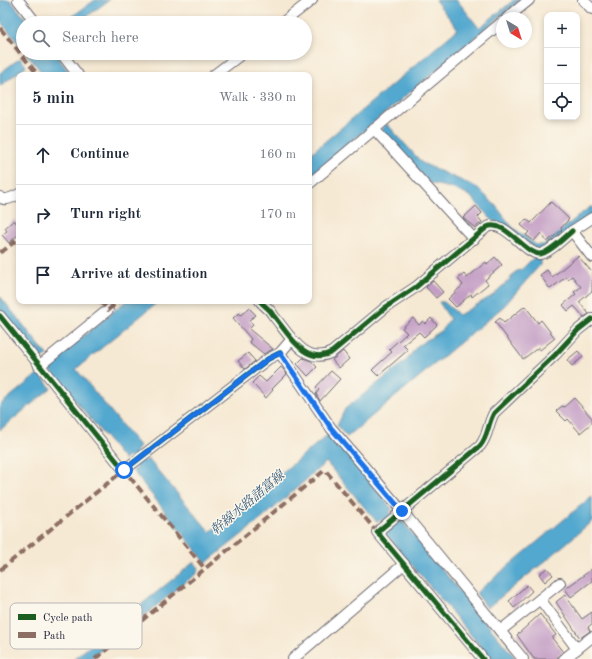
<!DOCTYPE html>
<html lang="en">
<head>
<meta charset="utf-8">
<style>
  body { margin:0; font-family:"Old Standard TT","Noto Serif JP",serif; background:#f2f2f3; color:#1f2937 }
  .controls { position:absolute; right:12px; top:12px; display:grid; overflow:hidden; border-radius:8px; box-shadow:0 2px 6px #0003 }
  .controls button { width:36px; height:36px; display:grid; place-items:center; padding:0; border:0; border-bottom:1px solid #e0e1e3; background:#fff; color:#1f2937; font:20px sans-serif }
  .compass { position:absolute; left:496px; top:12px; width:36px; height:36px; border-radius:50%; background:#fff; box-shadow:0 2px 6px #0003; rotate:142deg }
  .stop { position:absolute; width:12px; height:12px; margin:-9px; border:3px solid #1a73e8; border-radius:50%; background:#fff }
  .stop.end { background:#1a73e8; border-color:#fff; box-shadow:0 1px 4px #0008 }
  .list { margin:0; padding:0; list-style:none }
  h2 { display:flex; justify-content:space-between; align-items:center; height:52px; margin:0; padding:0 16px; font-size:17px }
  h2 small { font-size:13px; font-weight:400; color:#747a83 }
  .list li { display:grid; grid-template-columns:26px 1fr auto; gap:12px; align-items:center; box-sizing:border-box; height:60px; padding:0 16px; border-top:1px solid #e0e1e3 }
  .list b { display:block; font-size:15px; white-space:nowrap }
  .list em { font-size:13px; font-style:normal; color:#747a83 }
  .icon { flex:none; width:22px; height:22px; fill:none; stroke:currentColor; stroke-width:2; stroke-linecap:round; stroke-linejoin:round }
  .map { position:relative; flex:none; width:592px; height:659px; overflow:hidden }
  .search { position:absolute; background:#fff; box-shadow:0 2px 6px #0003; left:16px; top:16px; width:296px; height:44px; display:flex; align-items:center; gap:10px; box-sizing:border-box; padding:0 14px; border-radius:22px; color:#747a83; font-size:15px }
  .panel { position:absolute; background:#fff; box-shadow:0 2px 6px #0003; left:16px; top:72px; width:296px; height:232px; border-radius:8px }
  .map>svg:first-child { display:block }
</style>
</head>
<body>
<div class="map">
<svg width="592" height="659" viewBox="0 0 592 659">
  <rect width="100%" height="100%" fill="#fbf7ec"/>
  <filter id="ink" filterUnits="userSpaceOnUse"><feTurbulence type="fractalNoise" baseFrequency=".025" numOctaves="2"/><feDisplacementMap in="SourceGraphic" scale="8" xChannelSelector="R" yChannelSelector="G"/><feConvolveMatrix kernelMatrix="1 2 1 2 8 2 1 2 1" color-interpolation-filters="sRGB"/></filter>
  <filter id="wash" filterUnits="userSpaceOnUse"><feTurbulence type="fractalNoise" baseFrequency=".012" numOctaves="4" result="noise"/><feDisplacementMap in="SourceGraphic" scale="16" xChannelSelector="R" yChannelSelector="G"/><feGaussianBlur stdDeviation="0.9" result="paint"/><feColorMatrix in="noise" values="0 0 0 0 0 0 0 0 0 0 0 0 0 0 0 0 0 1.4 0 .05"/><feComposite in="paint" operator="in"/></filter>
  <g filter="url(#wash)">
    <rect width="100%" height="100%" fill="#f6e9d3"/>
    <!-- water -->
    <g fill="#53a8cf" stroke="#3a6585">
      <polygon points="0,0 10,0 29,23 23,23 23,49 0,21"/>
      <polygon points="95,0 109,0 78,23 63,23"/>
      <polygon points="435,0 457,0 479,28 514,0 520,0 309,177 309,155 458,29"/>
      <polygon points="26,53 54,53 71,75 44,75"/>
      <polygon points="20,58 26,66 0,86 0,73"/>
      <polygon points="387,124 422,163 478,188 496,206 512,227 536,245 544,245 581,214 592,206 592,214 543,250 538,250 537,259 540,259 540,265 504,306 347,437 337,426 345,409 407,360 417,346 441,331 450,319 439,302 444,302 459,315 492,296 510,279 515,272 522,269 532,259 534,258 535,249 510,230 492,220 470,196 451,188 429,183 381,129"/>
      <polygon points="0,296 47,355 40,360 0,309"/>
      <polygon points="126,301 159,301 76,369 140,447 135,451 144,462 148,459 210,532 330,433 392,509 389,513 397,523 401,520 516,659 491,659 385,533 390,529 381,519 377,522 326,462 264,517 206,563 133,471 137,468 129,456 124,460 47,366"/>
      <polygon points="39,373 51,388 0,430 0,405"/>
      <polygon points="592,496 592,521 548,559 487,608 476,593"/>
      <polygon points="194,562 199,568 197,573 90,659 74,659"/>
    </g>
    <g id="blocks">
      <!-- building -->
      <g fill="#c39dc5">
        <polygon points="551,202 569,219 561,228 562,230 547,242 541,233 534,241 526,235 529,232 521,225 526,219 531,223"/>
        <polygon points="476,206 482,213 478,217 482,222 475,228 463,218"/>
        <polygon points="14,220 19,226 19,234 9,243 2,235 7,231 5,228"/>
        <polygon points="578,256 592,272 592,291 579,302 589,314 584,317 574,306 568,311 563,305 576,294 574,292 581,287 572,276 568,279 566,277 550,289 540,275 547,270 552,277"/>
        <polygon points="495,257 502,265 485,280 488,284 472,297 471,294 456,307 448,299 463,285 458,279 464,274 467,278 486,262 487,264"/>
        <polygon points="433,281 443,292 436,298 426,287"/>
        <polygon points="525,306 538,323 541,320 555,338 540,350 539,347 523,359 495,322 500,318 504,323"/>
        <polygon points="249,308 256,315 249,320 253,325 249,329 273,349 264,354 249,342 251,339 233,318 239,313 241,315"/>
        <polygon points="413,318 419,325 423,321 425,324 431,318 437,325 424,337 419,332 403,345 408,350 378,376 372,370 392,352 389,349 407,333 402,328"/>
        <polygon points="343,351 349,359 339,368 332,360"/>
        <polygon points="578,351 583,357 572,366 567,360"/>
        <polygon points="248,353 255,361 245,369 238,361"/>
        <polygon points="303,358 311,361 317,367 308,376 297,364"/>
        <polygon points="281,367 287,374 272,389 273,390 266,398 252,383 259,376 266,382"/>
        <polygon points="331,371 340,379 320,401 316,394 319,390 316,387"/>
        <polygon points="574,398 592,418 592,423 580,433 568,419 566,421 556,411 562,406 564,407"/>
        <polygon points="547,568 553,575 545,582 539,574"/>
        <polygon points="592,569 592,581 571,597 565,589"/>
        <polygon points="527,585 532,591 514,608 509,601"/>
        <polygon points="565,595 582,619 592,612 592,624 588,627 590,631 580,638 556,602"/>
        <polygon points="540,614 556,635 552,638 563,652 558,656 558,659 534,659 517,635"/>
      </g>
    </g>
  </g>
  <g filter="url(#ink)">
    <use href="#blocks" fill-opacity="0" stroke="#6c6870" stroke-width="1"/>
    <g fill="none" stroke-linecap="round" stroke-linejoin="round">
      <!-- minor casing -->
      <g stroke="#6c6870" stroke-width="12">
        <g id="minor">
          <polyline points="18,0 36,23"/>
          <polyline points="583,0 592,9"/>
          <polyline points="507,18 529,0"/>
          <polyline points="282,23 312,0"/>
          <polyline points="61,53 78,75"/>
          <polyline points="214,75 243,53"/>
          <polyline points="374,129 474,239"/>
          <polyline points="309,184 502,22"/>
          <path d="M 0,197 C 5,202 13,197 19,194"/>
          <polyline points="592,218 572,231 592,257"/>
          <path d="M 260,301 C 264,306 270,309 273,315 C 288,333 305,367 332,352 L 386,307 L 416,287 L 487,227 C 505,219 524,253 539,254 C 548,254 565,237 572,231"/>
          <polyline points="0,316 124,470 268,359 280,353"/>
          <polyline points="292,339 280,353 331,428 402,511 523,659"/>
          <polyline points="39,366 108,310"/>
          <polyline points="540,599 577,649"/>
          <polyline points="500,631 560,583"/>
          <polyline points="293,659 404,564"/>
          <path d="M 483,659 L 377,532 L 480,446 C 488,437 488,423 494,413 L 555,355 L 578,330 L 592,319"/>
          <polyline points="564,659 592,637"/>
        </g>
      </g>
      <!-- minor -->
      <use href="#minor" stroke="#fff" stroke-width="10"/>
      <!-- quiet -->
      <g stroke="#8d6e63" stroke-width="4" stroke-dasharray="8 4" stroke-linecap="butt">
        <polyline points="0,28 38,75"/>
        <polyline points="0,252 3,251 19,238"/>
        <polyline points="100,301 108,310 119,301"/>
        <polyline points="0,570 124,470 205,569"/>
        <polyline points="95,659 325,470 377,532"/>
      </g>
      <!-- cycleway casing -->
      <g stroke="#fbf7ec" stroke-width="8">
        <g id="cycleway">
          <path d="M 260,301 C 264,306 270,309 273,315 C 288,333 305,367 332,352 L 386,307 L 416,287 L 487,227 C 505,219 524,253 539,254 C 548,254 565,237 572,231"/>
          <polyline points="0,316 124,470 268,359 280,353"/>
          <path d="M 483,659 L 377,532 L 480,446 C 488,437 488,423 494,413 L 555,355 L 578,330 L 592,319"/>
        </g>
      </g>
      <!-- cycleway -->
      <use href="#cycleway" stroke="#1b5e20" stroke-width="5"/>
    </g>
  </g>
  <g fill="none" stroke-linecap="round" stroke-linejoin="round" filter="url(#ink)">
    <!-- route -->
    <polyline stroke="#1a73e8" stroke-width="5" points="124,470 268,359 280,353 331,428 402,511"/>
  </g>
  <g text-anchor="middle" stroke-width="3" stroke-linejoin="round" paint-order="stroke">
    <!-- water labels -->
    <g font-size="13" font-style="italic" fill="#365876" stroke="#fbf7ec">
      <text transform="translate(247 502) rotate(-40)" y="5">幹線水路諸富線</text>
    </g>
  </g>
  <!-- legend -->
  <rect x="10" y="603" width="132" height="46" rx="6" fill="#fbf7ec" stroke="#bab7b7" stroke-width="1"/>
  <rect x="18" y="614" width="18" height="6" fill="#1b5e20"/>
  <rect x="18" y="632" width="18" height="6" fill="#8d6e63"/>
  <g font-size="11" fill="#22223b">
    <text x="43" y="621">Cycle path</text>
    <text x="43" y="639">Path</text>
  </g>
</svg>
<div class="controls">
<button>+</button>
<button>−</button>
<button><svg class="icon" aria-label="locate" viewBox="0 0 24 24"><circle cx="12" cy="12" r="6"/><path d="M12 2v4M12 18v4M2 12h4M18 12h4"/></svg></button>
</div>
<svg class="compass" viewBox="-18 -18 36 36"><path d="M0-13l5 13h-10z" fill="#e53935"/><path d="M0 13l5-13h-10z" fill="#747a83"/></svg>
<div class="stop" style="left:124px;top:470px"></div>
<div class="stop end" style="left:402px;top:511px"></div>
<div class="search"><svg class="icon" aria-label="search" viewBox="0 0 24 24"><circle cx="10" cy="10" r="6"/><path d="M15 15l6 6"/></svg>Search here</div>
<section class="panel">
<h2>5 min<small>Walk · 330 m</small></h2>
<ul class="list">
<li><svg class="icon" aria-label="ahead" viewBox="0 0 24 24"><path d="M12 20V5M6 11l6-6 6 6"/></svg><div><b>Continue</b></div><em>160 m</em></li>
<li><svg class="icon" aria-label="right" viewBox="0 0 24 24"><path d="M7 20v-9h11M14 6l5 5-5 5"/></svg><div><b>Turn right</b></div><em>170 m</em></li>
<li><svg class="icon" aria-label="arrive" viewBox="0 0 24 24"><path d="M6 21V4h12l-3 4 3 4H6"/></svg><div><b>Arrive at destination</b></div></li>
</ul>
</section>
</div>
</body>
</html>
